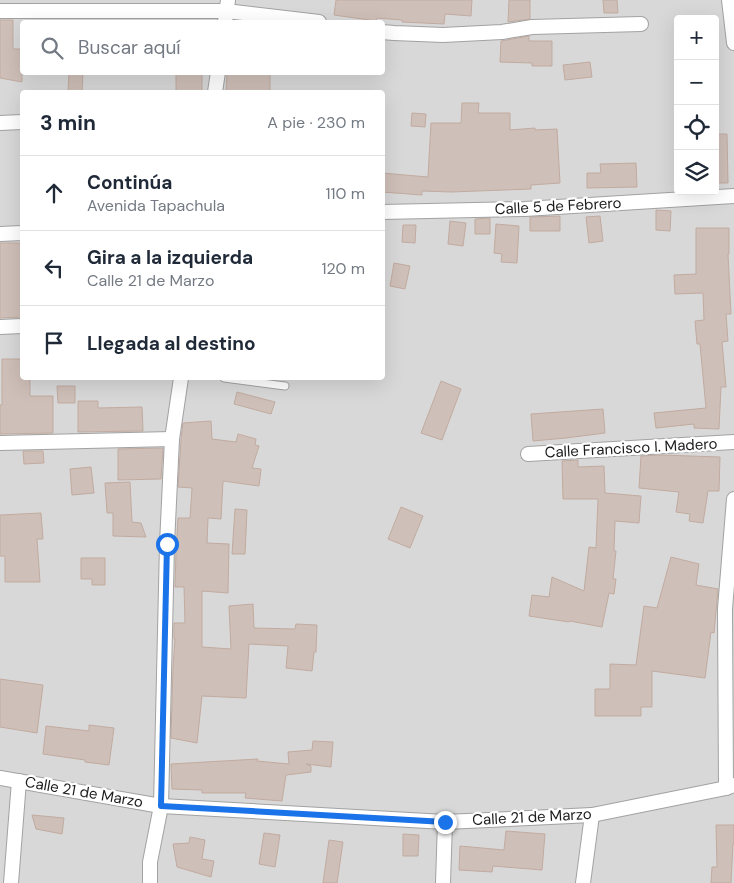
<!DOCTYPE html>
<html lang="es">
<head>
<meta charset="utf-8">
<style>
  body { margin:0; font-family:"DM Sans",sans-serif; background:#f2f2f3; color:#1f2937 }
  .controls { position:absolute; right:15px; top:15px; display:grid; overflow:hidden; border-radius:5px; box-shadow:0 5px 20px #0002 }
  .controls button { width:45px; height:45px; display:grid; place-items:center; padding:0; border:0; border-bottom:1px solid #e0e1e3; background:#fff; color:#1f2937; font:25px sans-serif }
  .stop { position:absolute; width:15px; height:15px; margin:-11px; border:4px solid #1a73e8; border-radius:50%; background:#fff }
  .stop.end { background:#1a73e8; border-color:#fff; box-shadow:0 1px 5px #0008 }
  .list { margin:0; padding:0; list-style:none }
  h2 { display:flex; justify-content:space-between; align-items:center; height:65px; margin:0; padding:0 20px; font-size:21px }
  h2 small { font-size:16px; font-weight:400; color:#747a83 }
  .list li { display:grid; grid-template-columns:32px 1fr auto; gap:15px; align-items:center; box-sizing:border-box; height:75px; padding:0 20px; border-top:1px solid #e0e1e3 }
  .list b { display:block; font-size:19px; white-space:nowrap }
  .list p { margin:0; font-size:16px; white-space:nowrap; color:#747a83 }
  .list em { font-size:16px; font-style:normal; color:#747a83 }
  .icon { flex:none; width:28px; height:28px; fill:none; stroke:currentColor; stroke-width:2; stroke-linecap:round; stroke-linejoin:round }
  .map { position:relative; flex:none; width:734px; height:883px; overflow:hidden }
  .search { position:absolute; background:#fff; box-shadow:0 5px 20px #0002; left:20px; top:20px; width:365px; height:55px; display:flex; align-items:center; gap:12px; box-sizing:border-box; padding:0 18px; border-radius:5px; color:#747a83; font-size:19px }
  .panel { position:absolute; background:#fff; box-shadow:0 5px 20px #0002; left:20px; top:90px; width:365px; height:290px; border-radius:5px }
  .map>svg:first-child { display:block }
</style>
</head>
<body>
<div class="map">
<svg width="734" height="883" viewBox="0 0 734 883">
  <rect width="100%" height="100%" fill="#eee8df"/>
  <!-- residential -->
  <path fill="#d9d8d8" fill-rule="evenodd" d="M 0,0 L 734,0 L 734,883 L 0,883 ZM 678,19 L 715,19 L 715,191 L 678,191 ZM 22,22 L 382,22 L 382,72 L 22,72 ZM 22,92 L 382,92 L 382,378 L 22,378 Z"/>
  <!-- building -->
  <g fill="#cebfb8" stroke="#c1aba0">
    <polygon points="336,0 472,0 471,16 445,14 444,24 402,22 402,20 377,18 376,21 334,15"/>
    <polygon points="509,0 530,0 530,19 508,22"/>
    <polygon points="603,0 617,0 618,13 604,13"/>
    <polygon points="0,20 13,20 13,49 22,49 22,82 0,78"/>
    <polygon points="529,36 529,41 552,41 552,66 532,66 532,63 500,62 501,41"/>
    <polygon points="590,62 592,77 565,80 563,65"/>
    <polygon points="69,72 83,72 82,92 68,92"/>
    <rect x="176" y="72" width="26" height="20"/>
    <polygon points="227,72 270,72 270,92 226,92"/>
    <polygon points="462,103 479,103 478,113 510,113 510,130 535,128 535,130 557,129 560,183 531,185 531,189 451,192 422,191 422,195 382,192 382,173 428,177 431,123 461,123"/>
    <polygon points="412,113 426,114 425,127 411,126"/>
    <polygon points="715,134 727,134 728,183 715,183"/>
    <polygon points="636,163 637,187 587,188 587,173 601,173 600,164"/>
    <polygon points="656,210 671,211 670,231 656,230"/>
    <polygon points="560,216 560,231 530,231 530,217"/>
    <polygon points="600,216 603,241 589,243 586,217"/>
    <polygon points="490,218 490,234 475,234 475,219"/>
    <polygon points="450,221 466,223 463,246 448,244"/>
    <polygon points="496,224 519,226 517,263 501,262 502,254 494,253"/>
    <polygon points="403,225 416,225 415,243 402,242"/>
    <polygon points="696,228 729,228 729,254 728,254 731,314 726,314 728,341 722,342 726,387 721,387 719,429 694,428 694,424 656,428 654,413 706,408 700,344 697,344 695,321 704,320 703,293 675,294 674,275 696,274"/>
    <polygon points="0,243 22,243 22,317 0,318"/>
    <polygon points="394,263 410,266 405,289 390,286"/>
    <polygon points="2,359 22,359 22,378 30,378 30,396 53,396 53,433 0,434 0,405 2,405"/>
    <polygon points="441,381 461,389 442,440 421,433"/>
    <polygon points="57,386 75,386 75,403 58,403"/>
    <polygon points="237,392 275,402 271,414 234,404"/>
    <polygon points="78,401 98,401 98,408 142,407 143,431 78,432"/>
    <polygon points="603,409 605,433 566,438 533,441 531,414"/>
    <polygon points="211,421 212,439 236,442 238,434 256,439 255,445 259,446 252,468 261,469 259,486 223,481 221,519 208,518 207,543 229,544 228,593 202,591 202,647 231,649 229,606 253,604 254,628 295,629 296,624 317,625 316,652 314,652 312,671 286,668 288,646 249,644 246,698 202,696 197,743 171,738 173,668 175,639 174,639 174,623 185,623 184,587 175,587 176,552 178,518 190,518 192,488 178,487 181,440 183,423"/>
    <polygon points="163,448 161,479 118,480 118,449"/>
    <polygon points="23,451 43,451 44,463 24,464"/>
    <polygon points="661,455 720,457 719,491 708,491 703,523 689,521 690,514 676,512 679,492 639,488 641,456"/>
    <polygon points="578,460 578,467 604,466 605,493 641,496 639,523 615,521 614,551 616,551 613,579 616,579 614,594 609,593 602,627 570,621 569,622 529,616 532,595 549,597 552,577 584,591 589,547 596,548 598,499 563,499 562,461"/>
    <polygon points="91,467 94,493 72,495 70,469"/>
    <polygon points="130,482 132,522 141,523 146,537 113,536 113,513 107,513 105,483"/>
    <polygon points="401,507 423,516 410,548 388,539"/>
    <polygon points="235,509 247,510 245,554 232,554"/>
    <polygon points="41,513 43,539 37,539 40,582 5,582 5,556 0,556 0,515"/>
    <polygon points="671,557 699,564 696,585 718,589 714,633 711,632 705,678 652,671 652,707 641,707 641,716 595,716 595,689 610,689 610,664 636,665 644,606 657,608"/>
    <polygon points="81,558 105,558 105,585 92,585 92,579 81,579"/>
    <polygon points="0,679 43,685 37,733 0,727"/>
    <polygon points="89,725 114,728 109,765 85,762 85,760 43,754 46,726 89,731"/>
    <polygon points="313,741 333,742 331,767 306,764 311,766 311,772 286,775 282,801 245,798 246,793 202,793 202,790 172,789 171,764 258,759 257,761 289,764 288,752 312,750"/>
    <polygon points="32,815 64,818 62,834 36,829"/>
    <polygon points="716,825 734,825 734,844 733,844 731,883 711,883 712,867 717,867"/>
    <polygon points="506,831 545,834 542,870 493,866 492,872 459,870 460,846 504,850"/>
    <polygon points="264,833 280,835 275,867 259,864"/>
    <polygon points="403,834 419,835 418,856 403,856"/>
    <polygon points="190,837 205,840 202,859 214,861 211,877 177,867 173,844 189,843"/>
    <polygon points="329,840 343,842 337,883 323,883"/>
  </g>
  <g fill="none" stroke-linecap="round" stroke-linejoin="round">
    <!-- lane casing -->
    <g stroke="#a2a2a2" stroke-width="9">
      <polyline id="lane" points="224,378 285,386"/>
    </g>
    <!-- street casing -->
    <g stroke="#a2a2a2" stroke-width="16">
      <g id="street">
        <polyline points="729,0 734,43"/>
        <polyline points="0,11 226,11 319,22"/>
        <polyline points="225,22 228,0"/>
        <polyline points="382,32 394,33 443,35 502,32 532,27 641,24"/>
        <polyline points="215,92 218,72"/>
        <polyline points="0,123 22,122"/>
        <polyline points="382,212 525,209 734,196"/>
        <polyline points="0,234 22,233"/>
        <polyline points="0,327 22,326"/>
        <polyline points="0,443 172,439"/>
        <polyline points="528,454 734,442"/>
        <polyline points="0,778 161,806 445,822 592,815 726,788 734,785"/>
        <polyline points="726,788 725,609 734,499"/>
        <polyline points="11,883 19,781"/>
        <polyline points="150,883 150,862 161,806 167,544 172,439 181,378"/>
        <polyline points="443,883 445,822"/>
        <polyline points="583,883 592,815"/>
      </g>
    </g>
    <!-- lane -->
    <use href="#lane" stroke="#fff" stroke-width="7"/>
    <!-- street -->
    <use href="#street" stroke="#fff" stroke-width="14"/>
  </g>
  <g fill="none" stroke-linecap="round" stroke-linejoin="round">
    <!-- route -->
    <polyline stroke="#1a73e8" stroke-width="6" points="167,544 161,806 445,822"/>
  </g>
  <g text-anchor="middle" stroke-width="4.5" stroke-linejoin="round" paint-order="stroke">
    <!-- street labels -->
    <g font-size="15" fill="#1b1b1b" stroke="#fff">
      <text transform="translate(558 206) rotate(-3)" y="5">Calle 5 de Febrero</text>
      <text transform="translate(631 448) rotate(-3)" y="5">Calle Francisco I. Madero</text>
      <text transform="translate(84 792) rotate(10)" y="5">Calle 21 de Marzo</text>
      <text transform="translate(532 817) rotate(-3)" y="5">Calle 21 de Marzo</text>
    </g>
  </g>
</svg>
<div class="controls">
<button>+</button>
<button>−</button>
<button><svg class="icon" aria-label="locate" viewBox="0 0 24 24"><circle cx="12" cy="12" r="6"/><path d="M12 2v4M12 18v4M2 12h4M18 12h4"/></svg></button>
<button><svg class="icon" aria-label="layers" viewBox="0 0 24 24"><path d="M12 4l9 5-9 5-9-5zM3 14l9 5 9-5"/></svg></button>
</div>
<div class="stop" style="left:167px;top:544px"></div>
<div class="stop end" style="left:445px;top:822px"></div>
<div class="search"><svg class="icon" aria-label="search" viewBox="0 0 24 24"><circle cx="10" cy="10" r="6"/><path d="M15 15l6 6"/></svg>Buscar aquí</div>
<section class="panel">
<h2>3 min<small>A pie · 230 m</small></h2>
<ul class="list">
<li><svg class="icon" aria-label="ahead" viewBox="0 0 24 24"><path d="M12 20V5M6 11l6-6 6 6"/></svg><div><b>Continúa</b><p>Avenida Tapachula</p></div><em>110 m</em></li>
<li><svg class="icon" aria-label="left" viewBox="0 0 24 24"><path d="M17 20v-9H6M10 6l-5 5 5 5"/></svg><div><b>Gira a la izquierda</b><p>Calle 21 de Marzo</p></div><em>120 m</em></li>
<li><svg class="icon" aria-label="arrive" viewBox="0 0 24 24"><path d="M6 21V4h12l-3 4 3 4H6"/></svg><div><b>Llegada al destino</b></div></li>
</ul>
</section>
</div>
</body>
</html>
